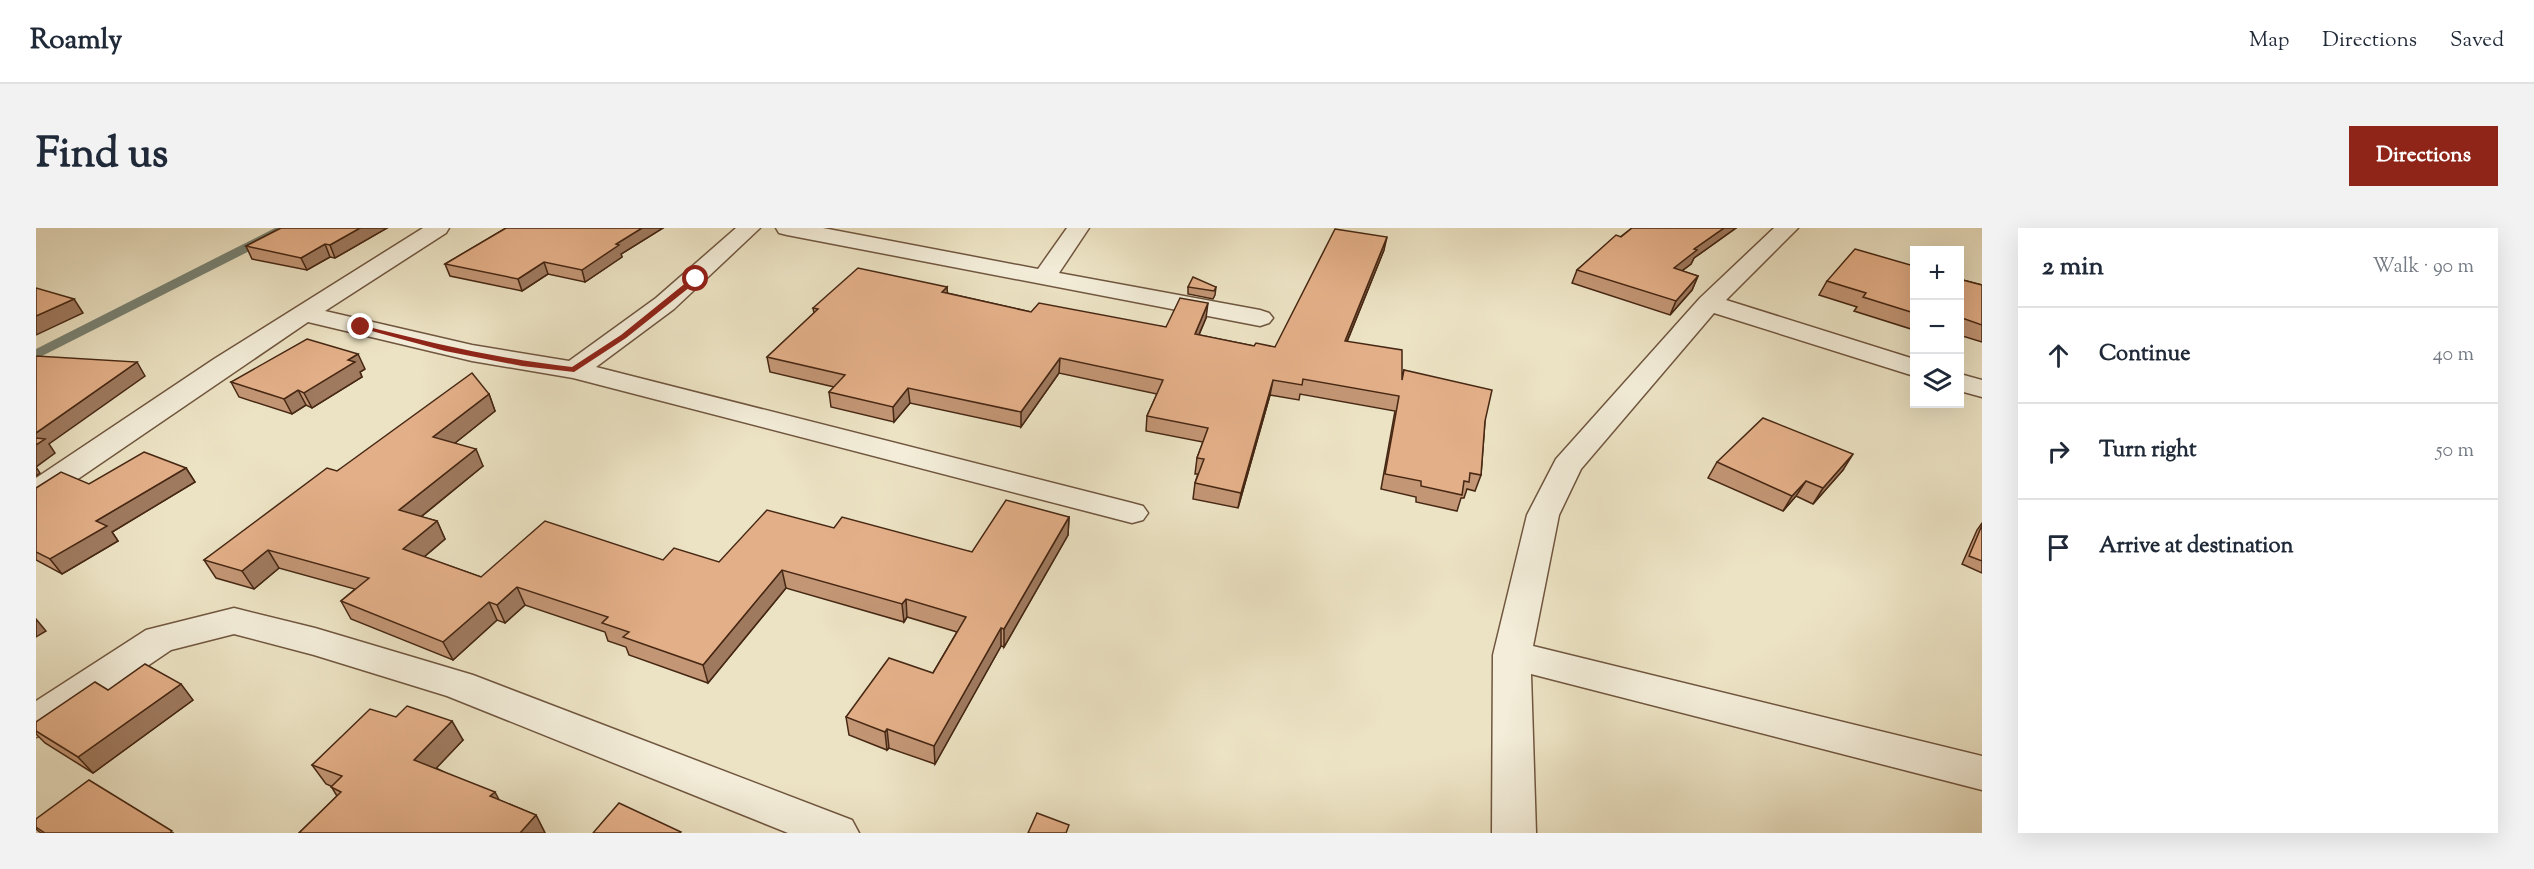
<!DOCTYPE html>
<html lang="en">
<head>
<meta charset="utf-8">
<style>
  body { margin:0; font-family:"Sorts Mill Goudy",serif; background:#f2f2f3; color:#1f2937 }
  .controls { position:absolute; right:18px; top:18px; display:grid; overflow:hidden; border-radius:0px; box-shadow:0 6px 24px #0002 }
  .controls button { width:54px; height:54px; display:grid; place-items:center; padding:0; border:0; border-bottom:2px solid #e0e1e3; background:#fff; color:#1f2937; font:30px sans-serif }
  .stop { position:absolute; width:18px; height:18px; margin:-14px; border:4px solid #8f2418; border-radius:50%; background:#fff }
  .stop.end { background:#8f2418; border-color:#fff; box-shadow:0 2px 6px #0008 }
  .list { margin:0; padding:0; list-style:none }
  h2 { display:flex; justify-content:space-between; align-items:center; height:78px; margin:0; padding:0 24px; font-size:26px }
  h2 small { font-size:20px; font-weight:400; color:#747a83 }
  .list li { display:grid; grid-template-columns:39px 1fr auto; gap:18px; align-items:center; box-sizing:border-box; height:96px; padding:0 24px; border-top:2px solid #e0e1e3 }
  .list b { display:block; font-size:22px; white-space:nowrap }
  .list em { font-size:20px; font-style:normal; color:#747a83 }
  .icon { flex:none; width:33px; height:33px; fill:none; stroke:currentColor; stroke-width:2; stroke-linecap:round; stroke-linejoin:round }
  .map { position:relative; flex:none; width:1946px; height:605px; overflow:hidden; border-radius:0px }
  header { display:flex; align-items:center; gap:36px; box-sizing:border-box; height:84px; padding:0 30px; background:#fff; border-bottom:2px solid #e0e1e3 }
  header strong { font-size:28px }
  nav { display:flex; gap:33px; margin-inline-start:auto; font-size:21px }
  .intro { display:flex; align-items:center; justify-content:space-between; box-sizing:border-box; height:144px; padding:0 36px }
  h1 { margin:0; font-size:42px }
  .button { padding:15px 27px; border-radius:0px; background:#8f2418; color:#fff; font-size:21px; font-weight:700 }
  main { display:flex; gap:36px; padding:0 36px }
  aside { flex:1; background:#fff; border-radius:0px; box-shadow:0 6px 24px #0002 }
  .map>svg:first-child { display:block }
</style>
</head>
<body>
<header>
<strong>Roamly</strong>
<nav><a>Map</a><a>Directions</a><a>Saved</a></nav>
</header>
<div class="intro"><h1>Find us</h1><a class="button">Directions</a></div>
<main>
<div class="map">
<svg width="1946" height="605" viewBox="0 0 1946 605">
  <rect width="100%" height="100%" fill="#ece3c4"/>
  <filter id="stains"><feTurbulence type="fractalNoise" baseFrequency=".00333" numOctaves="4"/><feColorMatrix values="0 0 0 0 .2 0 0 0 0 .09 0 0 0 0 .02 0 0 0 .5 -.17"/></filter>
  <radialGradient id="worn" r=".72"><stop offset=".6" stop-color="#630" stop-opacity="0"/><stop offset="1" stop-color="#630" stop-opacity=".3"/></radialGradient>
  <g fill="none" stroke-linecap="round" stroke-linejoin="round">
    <!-- stream -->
    <polyline stroke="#788274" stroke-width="9" points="0,126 249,0"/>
    <!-- minor casing -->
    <g stroke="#70563f" stroke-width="3">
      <g id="minor">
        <polygon points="387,0 413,0 410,5 289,83 436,117 533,133 620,70 700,0 724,0 638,81 560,139 1096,275 1107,278 1112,285 1107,292 1096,295 537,150 436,133 272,94 11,272 0,275 0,250 178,131"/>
        <polygon points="740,0 787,0 1002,41 1031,0 1053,0 1023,45 1224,82 1233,85 1237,90 1233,95 1224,98 751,7 743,5"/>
        <polygon points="1738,0 1762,0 1690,72 1878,131 1878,148 1678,85 1545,241 1523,287 1497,418 1946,528 1946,562 1495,446 1500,605 1456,605 1457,427 1491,287 1520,231 1664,70"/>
        <polygon points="1924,146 1946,152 1946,169 1924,163"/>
        <polygon points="198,380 279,400 437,447 816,592 823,605 752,605 411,468 278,427 198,406 135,422 14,504 0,509 0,473 110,402"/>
      </g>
    </g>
    <!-- minor -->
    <use href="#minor" fill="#f3edd9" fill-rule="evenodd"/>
  </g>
  <!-- wall -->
  <g fill="#c39675" stroke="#462713" stroke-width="1.5">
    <polygon points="245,0 351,0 299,30 294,29 271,42 216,31 210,18"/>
    <polygon points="470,0 627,0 585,26 586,29 549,54 512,46 486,63 414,48 409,36"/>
    <polygon points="1596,0 1700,0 1658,30 1655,36 1646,43 1662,48 1656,62 1634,87 1536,55 1541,42"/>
    <polygon points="1348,22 1311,114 1366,148 1368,142 1449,193 1445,247 1439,263 1431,261 1428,270 1425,270 1421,283 1380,274 1380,269 1345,261 1359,183 1264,166 1263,172 1234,167 1202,280 1157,271 1159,255 1162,246 1159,246 1161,230 1167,214 1110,203 1111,188 1121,166 1023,145 985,199 874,175 858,194 795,179 793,164 798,159 734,144 731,129 778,85 777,80 911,59 911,65 995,84 1130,99 1170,90 1163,107 1218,118 1239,119"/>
    <polygon points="1878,38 1878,95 1875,101 1818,83 1821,79 1783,67 1791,53"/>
    <polygon points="1923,51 1946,57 1946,114 1923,107"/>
    <polygon points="1152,59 1180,59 1179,67 1177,71 1152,66"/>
    <polygon points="329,141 324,144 326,149 276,180 270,177 256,186 203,169 195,154"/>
    <polygon points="453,166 459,183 419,215 447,238 385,289 401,293 409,311 388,329 445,349 627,332 683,334 798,300 936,324 1033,289 1032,307 968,419 965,418 899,536 853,520 851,522 813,507 810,489 897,445 921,404 871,389 868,394 750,360 672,455 593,427 590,419 572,413 569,404 489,377 469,395 461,392 417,432 315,391 305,373 319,361 243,340 218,361 180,350 168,332 301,243"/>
    <polygon points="1681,234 1807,242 1777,276 1760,268 1747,283 1672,250"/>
    <polygon points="150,240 159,254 76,304 82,313 26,346 0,332 0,260 53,256"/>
    <polygon points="1946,295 1946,345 1926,336 1941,302"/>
    <polygon points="157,472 57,545 9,515 0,506 0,494"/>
    <polygon points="360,489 427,512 400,540 463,572 500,587 509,605 263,605 301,568 295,558 290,556 276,537"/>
    <polygon points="0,591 138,605 5,605 0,601"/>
  </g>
  <!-- shaded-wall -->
  <g fill="#9f7a5f" stroke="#462713" stroke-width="1.5">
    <polygon points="324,0 351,0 299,30 294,17"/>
    <polygon points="606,0 627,0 585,26 586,29 549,54 546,42 580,16"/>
    <polygon points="1688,0 1700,0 1658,30 1655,36 1632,53 1638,40 1658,21"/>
    <polygon points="1351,9 1348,22 1305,128 1309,113"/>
    <polygon points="289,16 294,29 271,42 265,30"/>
    <polygon points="508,34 512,46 486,63 482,51"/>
    <polygon points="1662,48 1656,62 1634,87 1640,73"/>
    <polygon points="911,59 912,73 906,64"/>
    <polygon points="38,71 47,85 0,107 0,88"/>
    <polygon points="1172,75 1170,90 1157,120 1159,106"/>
    <polygon points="322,126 329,141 324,144 326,149 276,180 268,165 312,132"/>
    <polygon points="1024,130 1023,145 985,199 985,184"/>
    <polygon points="101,134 109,148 13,216 19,225 0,239 0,205"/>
    <polygon points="1237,152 1234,167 1202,280 1205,265"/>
    <polygon points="872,160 874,175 858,194 857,179"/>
    <polygon points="262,162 270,177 256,186 248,171"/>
    <polygon points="453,166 459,183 404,227 397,209"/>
    <polygon points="440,221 447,238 371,300 363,282"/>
    <polygon points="1817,226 1807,242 1777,276 1787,260"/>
    <polygon points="0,239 4,245 0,248"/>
    <polygon points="150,240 159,254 76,304 82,313 26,346 14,331 60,293"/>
    <polygon points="1770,253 1760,268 1747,283 1756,268"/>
    <polygon points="1033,289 1032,307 968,419 968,401"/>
    <polygon points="401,293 409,311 376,339 367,321"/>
    <polygon points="232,322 243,340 218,361 206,343"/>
    <polygon points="746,342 750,360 672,455 667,437"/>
    <polygon points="481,359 489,377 469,395 461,377"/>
    <polygon points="870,371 871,389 868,394 866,376"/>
    <polygon points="453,374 461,392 417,432 407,414"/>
    <polygon points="0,391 10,403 0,409"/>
    <polygon points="965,400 965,418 899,536 898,518"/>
    <polygon points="145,456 157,472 57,545 42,529"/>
    <polygon points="416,493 427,512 390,551 378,532"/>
    <polygon points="851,501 853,520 851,522 849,504"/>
    <polygon points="459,564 469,583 454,568"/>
    <polygon points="500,587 509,605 484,605"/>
  </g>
  <!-- building -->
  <g fill="#e3af88" stroke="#462713" stroke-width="1.5">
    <polygon points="245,0 324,0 294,17 289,16 265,30 210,18"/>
    <polygon points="470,0 606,0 580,16 583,17 546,42 508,34 482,51 409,36"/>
    <polygon points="1596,0 1688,0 1658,21 1661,22 1638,40 1662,48 1640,73 1541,42 1580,7 1585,9"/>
    <polygon points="1299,1 1351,9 1309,113 1366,122 1366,152 1368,142 1456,162 1449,193 1445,247 1434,245 1433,254 1428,253 1426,267 1385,258 1385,253 1349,246 1363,168 1267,151 1266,157 1237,152 1205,265 1159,255 1168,231 1161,230 1172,200 1111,188 1127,152 1024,130 985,184 872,160 857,179 793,164 809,147 731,129 782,81 777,80 822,40 911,59 906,64 995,84 1003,75 1130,99 1144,70 1172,75 1159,106 1218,118 1220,115 1239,119"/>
    <polygon points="1819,21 1878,38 1878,85 1827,69 1830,65 1791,53"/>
    <polygon points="1157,49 1180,59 1178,63 1152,59"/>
    <polygon points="1923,51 1946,57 1946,97 1923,89"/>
    <polygon points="0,60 38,71 0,88"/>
    <polygon points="271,111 322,126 312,132 319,134 268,165 262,162 248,171 195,154"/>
    <polygon points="0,128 101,134 0,205"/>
    <polygon points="436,145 453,166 397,209 440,221 363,282 401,293 367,321 445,349 509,293 627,332 638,320 683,334 731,282 798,300 806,289 936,324 970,272 1033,289 968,401 965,400 898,518 851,501 849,504 810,489 853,430 897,445 930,389 870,371 866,376 746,342 667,437 587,409 593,404 566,395 572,389 481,359 461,377 453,374 407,414 305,373 333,350 232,322 206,343 168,332 291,240 301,243"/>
    <polygon points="1727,190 1817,226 1787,260 1770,253 1756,268 1681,234"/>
    <polygon points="0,210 9,211 0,217"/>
    <polygon points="108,224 150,240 60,293 71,298 14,331 0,324 0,260 25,244 53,256"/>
    <polygon points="1946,297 1946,333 1933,328"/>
    <polygon points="109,436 145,456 42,529 0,503 0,494 59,454 72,462"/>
    <polygon points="371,478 416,493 378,532 459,564 454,568 500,587 484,605 263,605 305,564 295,559 306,548 276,537 334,481 360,489"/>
    <polygon points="53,552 136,603 134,605 9,605 0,599 0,591"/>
    <polygon points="583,575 645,604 644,605 557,605"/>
    <polygon points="1001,585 1033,597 1030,605 992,605"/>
  </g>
  <!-- route -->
  <path fill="#8f2418" d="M 657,49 L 664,51 L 590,110 L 538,144 L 486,138 L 409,123 L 321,99 L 325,97 C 395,115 464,131 536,139 L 585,107 Z"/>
  <rect width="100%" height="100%" filter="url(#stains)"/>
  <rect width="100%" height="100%" fill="url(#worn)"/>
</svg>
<div class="controls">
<button>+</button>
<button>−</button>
<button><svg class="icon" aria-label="layers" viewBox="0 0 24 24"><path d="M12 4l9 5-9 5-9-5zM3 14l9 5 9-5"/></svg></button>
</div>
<div class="stop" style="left:660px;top:51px"></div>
<div class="stop end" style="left:325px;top:99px"></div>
</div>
<aside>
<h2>2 min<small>Walk · 90 m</small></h2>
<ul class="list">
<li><svg class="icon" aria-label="ahead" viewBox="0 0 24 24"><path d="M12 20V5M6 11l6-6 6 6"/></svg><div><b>Continue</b></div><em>40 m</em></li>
<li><svg class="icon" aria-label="right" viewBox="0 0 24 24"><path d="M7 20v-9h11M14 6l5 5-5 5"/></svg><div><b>Turn right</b></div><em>50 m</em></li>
<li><svg class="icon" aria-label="arrive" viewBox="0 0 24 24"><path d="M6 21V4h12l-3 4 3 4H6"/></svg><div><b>Arrive at destination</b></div></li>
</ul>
</aside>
</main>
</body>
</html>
